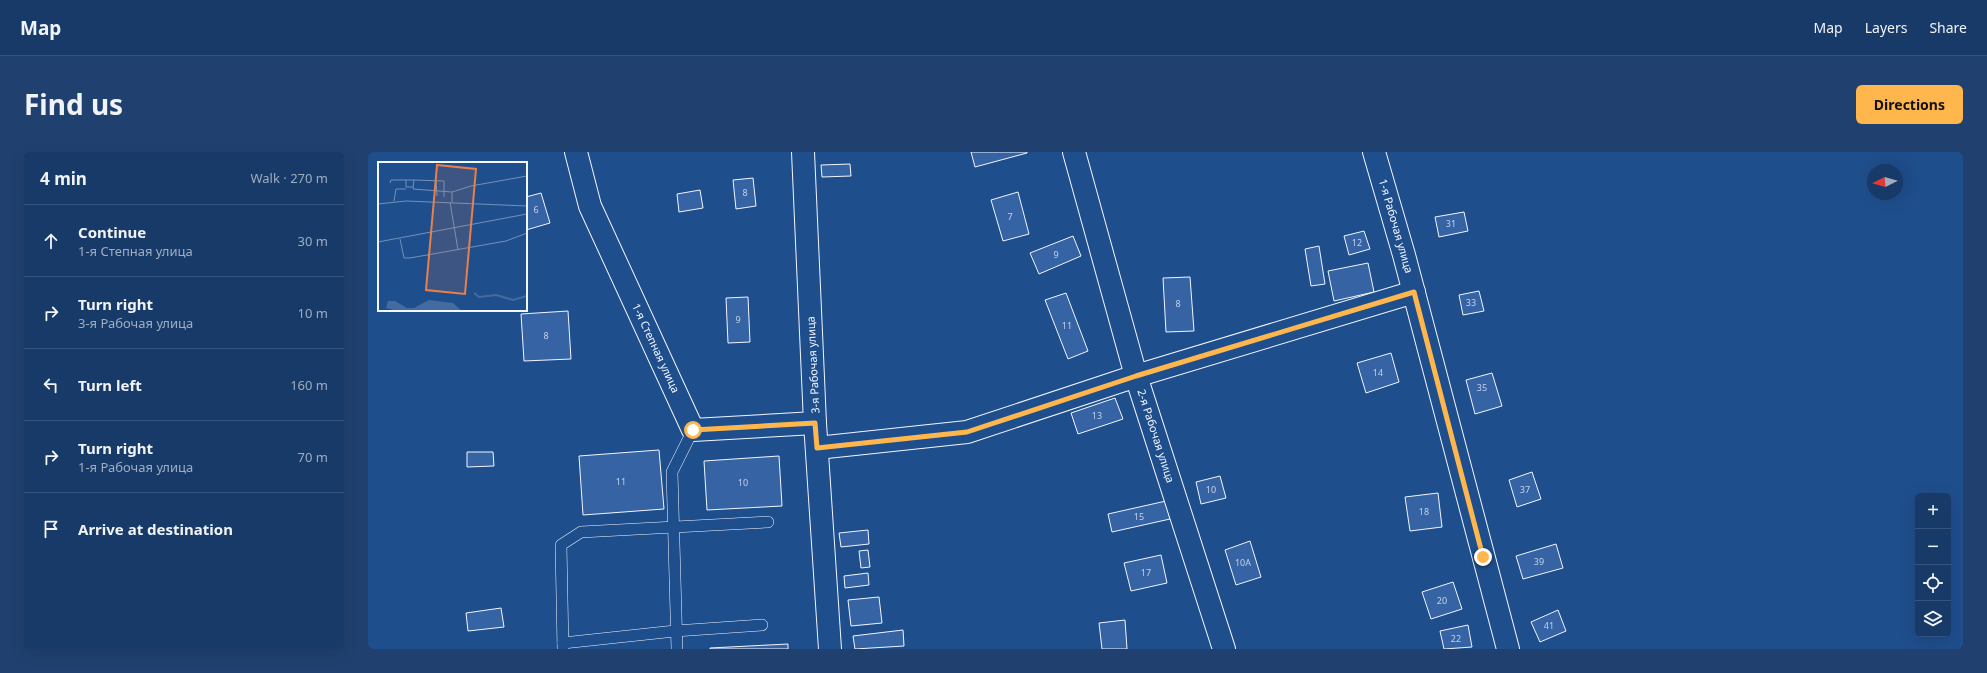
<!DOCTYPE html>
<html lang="en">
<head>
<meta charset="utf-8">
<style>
  body { margin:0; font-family:"Noto Sans",sans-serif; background:#20416f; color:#f1f3f6 }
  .controls { position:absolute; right:12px; bottom:12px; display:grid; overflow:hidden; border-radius:6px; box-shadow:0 4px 16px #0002 }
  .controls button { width:36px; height:36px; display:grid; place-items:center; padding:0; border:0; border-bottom:1px solid #36547d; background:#173a69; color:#f1f3f6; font:20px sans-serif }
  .compass { position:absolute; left:1499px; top:12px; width:36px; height:36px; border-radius:50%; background:#173a69; box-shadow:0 4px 16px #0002; rotate:265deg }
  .stop { position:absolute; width:12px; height:12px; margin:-9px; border:3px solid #ffb74d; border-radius:50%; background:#fff }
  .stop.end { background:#ffb74d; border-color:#fff; box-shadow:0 1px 4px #0008 }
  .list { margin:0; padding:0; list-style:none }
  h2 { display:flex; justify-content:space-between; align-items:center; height:52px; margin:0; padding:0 16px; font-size:17px }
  h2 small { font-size:13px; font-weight:400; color:#9eadc0 }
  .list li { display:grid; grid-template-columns:26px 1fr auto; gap:12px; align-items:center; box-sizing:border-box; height:72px; padding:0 16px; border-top:1px solid #36547d }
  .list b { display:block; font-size:15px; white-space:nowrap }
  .list p { margin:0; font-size:13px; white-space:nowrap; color:#9eadc0 }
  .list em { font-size:13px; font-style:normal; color:#9eadc0 }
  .icon { flex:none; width:22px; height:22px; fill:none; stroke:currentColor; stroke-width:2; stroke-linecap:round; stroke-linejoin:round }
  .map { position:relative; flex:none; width:1595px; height:497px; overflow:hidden; border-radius:6px }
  header { display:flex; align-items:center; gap:24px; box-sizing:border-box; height:56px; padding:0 20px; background:#173a69; border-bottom:1px solid #36547d }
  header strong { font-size:19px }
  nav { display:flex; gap:22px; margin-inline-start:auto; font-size:14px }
  .intro { display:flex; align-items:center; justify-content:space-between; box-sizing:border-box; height:96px; padding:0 24px }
  h1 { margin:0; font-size:28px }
  .button { padding:10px 18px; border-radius:6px; background:#ffb74d; color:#111; font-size:14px; font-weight:700 }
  main { display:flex; gap:24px; padding:0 24px }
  aside { flex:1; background:#173a69; border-radius:6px; box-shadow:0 4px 16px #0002 }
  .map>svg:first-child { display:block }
</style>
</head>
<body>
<header>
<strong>Map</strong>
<nav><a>Map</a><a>Layers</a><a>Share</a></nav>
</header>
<div class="intro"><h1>Find us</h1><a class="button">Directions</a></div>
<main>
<aside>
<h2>4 min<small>Walk · 270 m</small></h2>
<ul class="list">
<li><svg class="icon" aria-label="ahead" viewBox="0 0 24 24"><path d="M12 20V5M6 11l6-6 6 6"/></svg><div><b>Continue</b><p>1-я Степная улица</p></div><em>30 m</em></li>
<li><svg class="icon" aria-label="right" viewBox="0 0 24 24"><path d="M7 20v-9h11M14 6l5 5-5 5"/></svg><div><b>Turn right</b><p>3-я Рабочая улица</p></div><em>10 m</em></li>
<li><svg class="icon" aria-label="left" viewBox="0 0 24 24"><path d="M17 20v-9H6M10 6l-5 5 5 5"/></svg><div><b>Turn left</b></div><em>160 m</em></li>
<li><svg class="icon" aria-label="right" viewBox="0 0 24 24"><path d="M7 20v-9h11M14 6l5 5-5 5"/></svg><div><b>Turn right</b><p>1-я Рабочая улица</p></div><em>70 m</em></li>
<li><svg class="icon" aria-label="arrive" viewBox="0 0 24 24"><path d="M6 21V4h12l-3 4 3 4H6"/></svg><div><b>Arrive at destination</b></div></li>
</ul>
</aside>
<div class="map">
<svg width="1595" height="497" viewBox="0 0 1595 497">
  <rect width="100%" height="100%" fill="#1f4e8c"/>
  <!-- building -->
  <g fill="#3563a3" stroke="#f2f6ff">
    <polygon points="603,0 659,0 659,1 607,15"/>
    <polygon points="482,12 483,24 454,25 453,13"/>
    <polygon points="385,26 388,54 368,57 365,28"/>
    <polygon points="332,38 335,56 311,60 309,42"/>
    <polygon points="650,40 661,82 635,89 623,48"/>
    <polygon points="173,41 182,71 158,78 158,45"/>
    <polygon points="1096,60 1100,79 1071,85 1067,65"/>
    <polygon points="996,79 1002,97 981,103 976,84"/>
    <polygon points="705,84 713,104 671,122 662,101"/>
    <polygon points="951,94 957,132 943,134 937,97"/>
    <polygon points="1000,111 1006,140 966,149 960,119"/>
    <polygon points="822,125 826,179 798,180 795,126"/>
    <polygon points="1111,139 1116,159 1095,163 1091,143"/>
    <polygon points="698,141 720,199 700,207 677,148"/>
    <polygon points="380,145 382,190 360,191 358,146"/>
    <polygon points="200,159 203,207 156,209 153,162"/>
    <polygon points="1023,201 1031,230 998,241 989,211"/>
    <polygon points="1124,221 1134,254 1107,262 1098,228"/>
    <polygon points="747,246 755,267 710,282 703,261"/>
    <polygon points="291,298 296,357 215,363 211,304"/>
    <polygon points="99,300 125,300 126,314 99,315"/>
    <polygon points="411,304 414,354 339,358 336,309"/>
    <polygon points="1164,320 1173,347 1149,355 1141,328"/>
    <polygon points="852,324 858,346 833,352 828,330"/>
    <polygon points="1070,341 1074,375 1042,379 1037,345"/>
    <polygon points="798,349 802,367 744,380 740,362"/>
    <polygon points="500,378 501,392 473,395 471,381"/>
    <polygon points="882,389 893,425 868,433 857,398"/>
    <polygon points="1188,392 1195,416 1155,427 1148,404"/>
    <polygon points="500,398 502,415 493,416 491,399"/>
    <polygon points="793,403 799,431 763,439 756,411"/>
    <polygon points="500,421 501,433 477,436 476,424"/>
    <polygon points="1085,430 1094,457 1063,467 1054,440"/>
    <polygon points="511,445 514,471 483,474 480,448"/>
    <polygon points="133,456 136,475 100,479 98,461"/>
    <polygon points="1190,458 1198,479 1172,490 1163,470"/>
    <polygon points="757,468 759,497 734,497 731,471"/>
    <polygon points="1100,473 1104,495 1076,497 1072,479"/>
    <polygon points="535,478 536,494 487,497 485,484"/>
    <polygon points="420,492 420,497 342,497 342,496"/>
  </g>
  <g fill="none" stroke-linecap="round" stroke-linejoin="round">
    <!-- lane casing -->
    <g stroke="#f2f6ff" stroke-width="12">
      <g id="lane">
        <polyline points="195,491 307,479 394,473"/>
        <polyline points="195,497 193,393 213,380 400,370"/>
        <polyline points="309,497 304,320 325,278"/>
      </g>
    </g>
    <!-- street casing -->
    <g stroke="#f2f6ff" stroke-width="24">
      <g id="street">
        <polyline points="208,0 222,54 325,278 447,271"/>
        <polyline points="435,0 447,271 462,497"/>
        <polyline points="706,0 768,224 856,497"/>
        <polyline points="1006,0 1036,103 1140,497"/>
        <polyline points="449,296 599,280 768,224 1046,140"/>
      </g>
    </g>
    <!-- lane -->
    <use href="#lane" stroke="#1f4e8c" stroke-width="11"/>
    <!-- street -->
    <use href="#street" stroke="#1f4e8c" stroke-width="22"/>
  </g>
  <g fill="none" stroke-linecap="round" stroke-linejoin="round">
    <!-- route -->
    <polyline stroke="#ffb74d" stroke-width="5" points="325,278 447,271 449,296 599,280 768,224 1046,140 1115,405"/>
  </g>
  <g text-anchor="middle" stroke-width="3" stroke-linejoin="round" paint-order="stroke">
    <!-- number labels -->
    <g font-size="9" fill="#c3d1e8">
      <text x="377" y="44">8</text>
      <text x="168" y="61">6</text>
      <text x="642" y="68">7</text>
      <text x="1083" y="75">31</text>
      <text x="989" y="94">12</text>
      <text x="688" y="106">9</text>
      <text x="1103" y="154">33</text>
      <text x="810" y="155">8</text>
      <text x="370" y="171">9</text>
      <text x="699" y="177">11</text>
      <text x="178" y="187">8</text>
      <text x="1010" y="224">14</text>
      <text x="1114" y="239">35</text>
      <text x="729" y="267">13</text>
      <text x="253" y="333">11</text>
      <text x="375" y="334">10</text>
      <text x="843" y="341">10</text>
      <text x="1157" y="341">37</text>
      <text x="1056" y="363">18</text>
      <text x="771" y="368">15</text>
      <text x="1171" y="413">39</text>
      <text x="875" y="414">10А</text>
      <text x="778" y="424">17</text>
      <text x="1074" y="452">20</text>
      <text x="1181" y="477">41</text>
      <text x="1088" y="490">22</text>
    </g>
    <!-- street labels -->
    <g font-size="11" fill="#f2f6ff" stroke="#1f4e8c">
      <text transform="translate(1028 74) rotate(74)" y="4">1-я Рабочая улица</text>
      <text transform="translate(288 196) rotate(65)" y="4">1-я Степная улица</text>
      <text transform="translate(445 213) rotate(-93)" y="4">3-я Рабочая улица</text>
      <text transform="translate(788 284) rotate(72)" y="4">2-я Рабочая улица</text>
    </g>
  </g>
  <!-- overview -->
  <g transform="translate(10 10)">
    <rect width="149" height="149" fill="#1f4e8c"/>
    <path d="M 51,138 L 75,141 L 84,149 L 20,149 L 8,146 L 10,139 L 17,139 L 29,146 L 36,146 Z" fill="#446ba0"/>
    <path fill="none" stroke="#446ba0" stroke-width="2" d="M 96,131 L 101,135 L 118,133 L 135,138 L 149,134"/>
    <path fill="none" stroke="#7391ba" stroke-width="1" d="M 28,18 L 28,25 L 35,25M 36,18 L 66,19 L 66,35M 58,18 L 59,34M 12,21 L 13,18 L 36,18 L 35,27 L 74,30M 16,39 L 18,27 L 28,27M 72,40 L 80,88M 74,40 L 74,30 L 93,24 L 149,14M 0,42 L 28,39 L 149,44M 22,77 L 26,96 L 32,96 L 128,79 L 149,71M 0,80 L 149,52"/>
    <path fill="#ea8049" fill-opacity="0.15" stroke="#ea8049" stroke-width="2" d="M 59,3 L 98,7 L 87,132 L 48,128 Z"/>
    <rect width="149" height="149" fill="none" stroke="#f2f6ff" stroke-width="2"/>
  </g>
</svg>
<div class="controls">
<button>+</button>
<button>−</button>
<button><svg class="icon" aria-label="locate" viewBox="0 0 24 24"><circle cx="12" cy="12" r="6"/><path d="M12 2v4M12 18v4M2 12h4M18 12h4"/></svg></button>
<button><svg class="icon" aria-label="layers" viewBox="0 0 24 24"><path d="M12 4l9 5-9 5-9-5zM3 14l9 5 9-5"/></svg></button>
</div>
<svg class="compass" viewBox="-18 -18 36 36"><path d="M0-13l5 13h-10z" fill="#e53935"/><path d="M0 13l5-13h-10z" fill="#9eadc0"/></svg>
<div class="stop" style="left:325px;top:278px"></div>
<div class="stop end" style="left:1115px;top:405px"></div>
</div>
</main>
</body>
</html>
